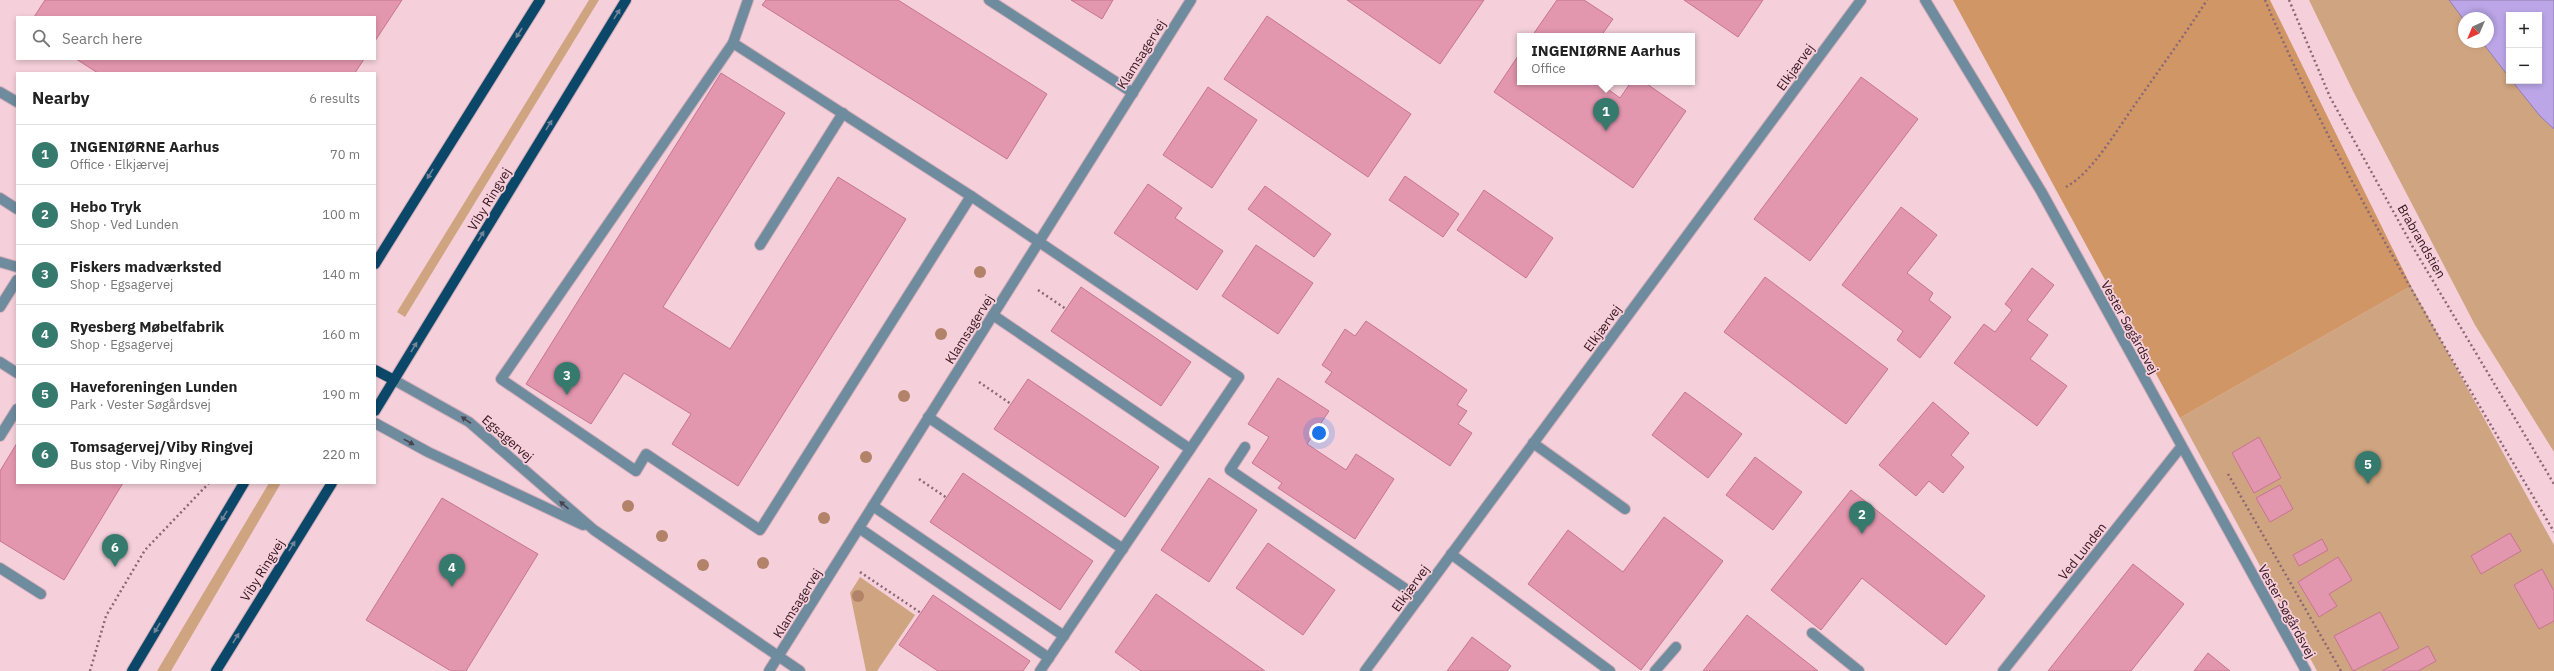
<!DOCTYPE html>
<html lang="en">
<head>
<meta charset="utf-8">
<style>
  body { margin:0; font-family:"IBM Plex Sans",sans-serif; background:#f6f6f6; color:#222 }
  .controls { position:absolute; right:12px; top:12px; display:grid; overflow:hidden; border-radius:0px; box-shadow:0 2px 6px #0003 }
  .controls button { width:36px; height:36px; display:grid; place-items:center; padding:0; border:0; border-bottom:1px solid #e0e0e0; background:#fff; color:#222; font:20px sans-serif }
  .compass { position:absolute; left:2458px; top:12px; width:36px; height:36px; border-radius:50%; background:#fff; box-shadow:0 2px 6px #0003; rotate:224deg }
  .you { position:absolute; left:1319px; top:433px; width:14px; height:14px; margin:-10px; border:3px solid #fff; border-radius:50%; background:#1a73e8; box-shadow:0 0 0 6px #1a73e833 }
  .badge { display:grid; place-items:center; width:26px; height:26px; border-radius:50%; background:#367a6d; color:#fff; font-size:13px; font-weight:700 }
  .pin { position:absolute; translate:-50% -33px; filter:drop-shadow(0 1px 2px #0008) }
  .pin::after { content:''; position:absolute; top:21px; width:14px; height:12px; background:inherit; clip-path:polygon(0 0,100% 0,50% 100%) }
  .popup { position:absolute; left:1517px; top:33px; width:178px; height:52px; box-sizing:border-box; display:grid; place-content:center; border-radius:0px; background:#fff; filter:drop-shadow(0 1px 3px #0005); font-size:13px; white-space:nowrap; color:#767676 }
  .popup b { font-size:15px; color:#222 }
  .popup::after { content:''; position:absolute; left:50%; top:100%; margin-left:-8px; border:8px solid transparent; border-top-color:#fff }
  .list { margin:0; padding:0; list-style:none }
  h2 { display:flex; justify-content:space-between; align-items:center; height:52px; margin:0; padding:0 16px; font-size:17px }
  h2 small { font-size:13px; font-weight:400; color:#767676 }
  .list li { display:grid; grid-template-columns:26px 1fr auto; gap:12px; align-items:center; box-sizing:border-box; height:60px; padding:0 16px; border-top:1px solid #e0e0e0 }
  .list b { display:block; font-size:15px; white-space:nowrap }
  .list p { margin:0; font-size:13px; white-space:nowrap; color:#767676 }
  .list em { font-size:13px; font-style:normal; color:#767676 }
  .icon { flex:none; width:22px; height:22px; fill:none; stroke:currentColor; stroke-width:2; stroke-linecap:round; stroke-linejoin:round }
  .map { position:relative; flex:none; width:2554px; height:671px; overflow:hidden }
  .search { position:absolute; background:#fff; box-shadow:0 2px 6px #0003; left:16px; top:16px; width:360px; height:44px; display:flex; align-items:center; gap:10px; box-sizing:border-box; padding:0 14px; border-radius:0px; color:#767676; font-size:15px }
  .panel { position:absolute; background:#fff; box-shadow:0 2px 6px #0003; left:16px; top:72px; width:360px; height:412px; border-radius:0px }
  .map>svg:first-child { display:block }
</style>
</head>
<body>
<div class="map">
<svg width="2554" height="671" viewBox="0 0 2554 671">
  <rect width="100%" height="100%" fill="#f5d0db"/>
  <!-- green -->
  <g fill="#cfa481">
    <polygon points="589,0 599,0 405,317 397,312"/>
    <polygon points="2309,0 2449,0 2464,20 2464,42 2482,42 2509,77 2509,81 2512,81 2540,116 2554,129 2554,452 2475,325 2353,91"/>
    <polygon points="2411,286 2554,545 2554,671 2317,671 2180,418"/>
    <polygon points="269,483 281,483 171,671 157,671"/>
    <polygon points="860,577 915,615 877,671 866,671 850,593"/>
  </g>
  <!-- forest -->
  <polygon fill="#d19666" points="1953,0 2270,0 2411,286 2180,418"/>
  <!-- water -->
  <polygon fill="#bca6e8" stroke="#937aab" points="2449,0 2554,0 2554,129 2540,116 2512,81 2539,81 2539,15 2509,15 2509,77 2482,42 2488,42 2488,18 2464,20"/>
  <!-- building -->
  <g fill="#e397af" stroke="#c7748f">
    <polygon points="45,0 402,0 375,41 375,17 34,17"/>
    <polygon points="766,0 898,0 1047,94 1007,159 762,5"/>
    <polygon points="1071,0 1113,0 1102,19"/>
    <polygon points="1347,0 1484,0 1440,64"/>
    <polygon points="1557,0 1584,0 1613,19 1601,36 1532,36"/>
    <polygon points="1684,0 1763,0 1738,37"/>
    <polygon points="1267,16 1411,114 1368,177 1224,79"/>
    <polygon points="1520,53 1520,82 1598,82 1620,98 1631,82 1644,82 1686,111 1633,188 1494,92"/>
    <polygon points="76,59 364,59 355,73 98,73"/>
    <polygon points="721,73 785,113 663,307 730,349 838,177 906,219 738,486 672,444 691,414 624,373 591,424 526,384"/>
    <polygon points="1861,77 1918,119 1810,261 1754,219"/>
    <polygon points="1208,87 1257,120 1212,188 1163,155"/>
    <polygon points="1405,176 1459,214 1443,237 1389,200"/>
    <polygon points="1148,184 1182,208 1175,218 1223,251 1197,290 1114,233"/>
    <polygon points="1265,186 1331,234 1314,257 1248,209"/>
    <polygon points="1484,190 1553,238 1526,278 1457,230"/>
    <polygon points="1901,207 1937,235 1907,273 1933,293 1929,300 1951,317 1920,358 1897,340 1903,331 1842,285"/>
    <polygon points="1256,245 1313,283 1278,334 1222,296"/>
    <polygon points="2032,268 2054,285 2027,320 2048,335 2030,359 2067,386 2037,426 1954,363 1984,324 1995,332 2012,310 2005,304"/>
    <polygon points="1765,277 1888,369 1846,424 1724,332"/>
    <polygon points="1081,287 1191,362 1161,406 1051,331"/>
    <polygon points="1366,321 1467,390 1457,405 1467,411 1458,424 1472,433 1450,466 1325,382 1332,372 1322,365 1345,329 1355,336"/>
    <polygon points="1278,378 1329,411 1307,444 1346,470 1356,454 1394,479 1355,539 1278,488 1282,483 1252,463 1269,437 1248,424"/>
    <polygon points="1028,379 1159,467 1125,517 994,429"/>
    <polygon points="1685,392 1742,434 1708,478 1652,435"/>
    <polygon points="1933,402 1969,433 1951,455 1964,467 1943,493 1929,481 1916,496 1879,465"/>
    <polygon points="2259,437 2281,478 2254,493 2232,453"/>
    <polygon points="17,443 17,483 123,483 64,580 0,541 0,471"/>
    <polygon points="1755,457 1802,492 1773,530 1726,495"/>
    <polygon points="963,473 1093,561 1060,610 930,522"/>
    <polygon points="1209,478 1257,510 1209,582 1161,550"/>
    <polygon points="2280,485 2293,509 2270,522 2256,498"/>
    <polygon points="1851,490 1985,596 1946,645 1862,578 1821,630 1771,590"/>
    <polygon points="442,498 538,554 466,671 451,671 366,620"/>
    <polygon points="1664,517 1723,561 1641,670 1528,584 1568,530 1623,572"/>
    <polygon points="2510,533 2521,551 2481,574 2471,556"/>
    <polygon points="2322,539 2328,550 2299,566 2293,555"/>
    <polygon points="1268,543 1335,590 1303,635 1236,588"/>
    <polygon points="2338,557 2352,580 2329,594 2337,606 2319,617 2298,582"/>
    <polygon points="2133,564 2184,604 2131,671 2048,671"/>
    <polygon points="2542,569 2554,591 2554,621 2539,629 2514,585"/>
    <polygon points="1156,594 1265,671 1141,671 1115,652"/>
    <polygon points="933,595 1030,661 1023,671 938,671 899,645"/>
    <polygon points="2380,612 2399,648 2353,671 2334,636"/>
    <polygon points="1747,615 1818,671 1703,671"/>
    <polygon points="1472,637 1511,666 1507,671 1447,671"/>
    <polygon points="2428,646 2436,661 2418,671 2382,671"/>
    <polygon points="2208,653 2230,671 2194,671"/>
  </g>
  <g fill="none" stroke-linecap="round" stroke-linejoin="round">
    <!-- minor casing -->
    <g stroke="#d2aeb9" stroke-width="12">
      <g id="minor">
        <polyline points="748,0 733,43 501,379 636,471 646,454 760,530 971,196"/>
        <polyline points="989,0 1133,93"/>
        <polyline points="1925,0 2041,191 2306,671"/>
        <polyline points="733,43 971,196 1239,377 1040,671"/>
        <polyline points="0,92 17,102"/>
        <polyline points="0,198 17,209"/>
        <polyline points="760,245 843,113"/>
        <polyline points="0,262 17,267"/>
        <polyline points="0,307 17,280"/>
        <polyline points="993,315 1190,449"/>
        <polyline points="0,362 17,373"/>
        <polyline points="394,380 469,422 594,530 800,671"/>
        <polyline points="928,417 1123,549"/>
        <polyline points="375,423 428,452 583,525"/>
        <polyline points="0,436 17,409"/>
        <polyline points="1533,443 1625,509"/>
        <polyline points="1245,447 1230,470 1419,598"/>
        <polyline points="873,506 1064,636"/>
        <polyline points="859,528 1049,658"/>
        <polyline points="1451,554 1610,671"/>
        <polyline points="0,568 41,594"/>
        <polyline points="1812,633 1859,671"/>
        <polyline points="769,671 1191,0"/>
        <polyline points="1365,671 1861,0"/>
        <polyline points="1655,671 1676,647"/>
        <polyline points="2003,671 2181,447"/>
      </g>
    </g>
    <!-- major casing -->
    <g stroke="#d2aeb9" stroke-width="12">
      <g id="major">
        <polyline points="375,264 540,0"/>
        <polyline points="375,370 394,380"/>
        <polyline points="375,411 626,0"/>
        <polyline points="132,671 244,483"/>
        <polyline points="216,671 332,483"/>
      </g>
    </g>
    <!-- path -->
    <g stroke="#8a6873" stroke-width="2.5" stroke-dasharray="2 3" stroke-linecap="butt">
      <path d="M 2265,0 C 2344,186 2452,358 2554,532"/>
      <polyline points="2289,0 2330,97 2414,249 2554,484"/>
      <path d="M 2066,187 C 2093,172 2116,131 2134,106 C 2159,70 2184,36 2207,0"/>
      <polyline points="1038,290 1066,309"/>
      <polyline points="979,382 1011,404"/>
      <polyline points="2228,474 2341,671"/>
      <polyline points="919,479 947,498"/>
      <polyline points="860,572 921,613"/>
      <polyline points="90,671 106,616 145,550 209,483"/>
    </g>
    <!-- minor -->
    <use href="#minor" stroke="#6f8b9e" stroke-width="10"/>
    <!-- major -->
    <use href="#major" stroke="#0a4768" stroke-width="10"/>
  </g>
  <!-- trees -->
  <g fill="#b28368">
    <circle cx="980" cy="272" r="6"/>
    <circle cx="941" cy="334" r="6"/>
    <circle cx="904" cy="396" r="6"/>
    <circle cx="866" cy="457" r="6"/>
    <circle cx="628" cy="506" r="6"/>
    <circle cx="824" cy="518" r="6"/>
    <circle cx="662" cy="536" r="6"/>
    <circle cx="763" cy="563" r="6"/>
    <circle cx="703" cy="565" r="6"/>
    <circle cx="858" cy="596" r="6"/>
  </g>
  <!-- one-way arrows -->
  <defs><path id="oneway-solid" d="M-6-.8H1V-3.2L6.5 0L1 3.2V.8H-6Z"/></defs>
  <g fill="#74859c">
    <use href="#oneway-solid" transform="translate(617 14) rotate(-58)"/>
    <use href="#oneway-solid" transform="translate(519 33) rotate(122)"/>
    <use href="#oneway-solid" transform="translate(549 125) rotate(-58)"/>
    <use href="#oneway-solid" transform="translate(430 174) rotate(121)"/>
    <use href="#oneway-solid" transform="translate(481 236) rotate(-59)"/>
    <use href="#oneway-solid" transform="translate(414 347) rotate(-59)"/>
    <use href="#oneway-solid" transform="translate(224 516) rotate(121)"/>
    <use href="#oneway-solid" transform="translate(292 546) rotate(-58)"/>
    <use href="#oneway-solid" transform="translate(157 628) rotate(121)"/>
    <use href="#oneway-solid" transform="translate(236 638) rotate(-59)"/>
  </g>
  <g fill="#4a4251">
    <use href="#oneway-solid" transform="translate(466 420) rotate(-146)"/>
    <use href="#oneway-solid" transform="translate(409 442) rotate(29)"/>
    <use href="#oneway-solid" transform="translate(564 505) rotate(-139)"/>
  </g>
  <g text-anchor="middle" stroke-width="3.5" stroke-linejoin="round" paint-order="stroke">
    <!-- street labels -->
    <g font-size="13" fill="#32121d" stroke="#f5d0db">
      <text transform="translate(1141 54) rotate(-58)" y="5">Klamsagervej</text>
      <text transform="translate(1795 67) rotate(-54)" y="5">Elkjærvej</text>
      <text transform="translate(489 199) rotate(-59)" y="5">Viby Ringvej</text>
      <text transform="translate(2422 241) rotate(60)" y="5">Brabrandstien</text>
      <text transform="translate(2130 327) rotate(61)" y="5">Vester Søgårdsvej</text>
      <text transform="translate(1602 328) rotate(-54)" y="5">Elkjærvej</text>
      <text transform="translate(969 329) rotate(-58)" y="5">Klamsagervej</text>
      <text transform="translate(508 438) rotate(41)" y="5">Egsagervej</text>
      <text transform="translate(2082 551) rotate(-52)" y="5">Ved Lunden</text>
      <text transform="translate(262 570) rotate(-58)" y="5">Viby Ringvej</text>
      <text transform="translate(1410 588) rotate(-54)" y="5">Elkjærvej</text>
      <text transform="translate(797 603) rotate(-58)" y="5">Klamsagervej</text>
      <text transform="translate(2287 611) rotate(61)" y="5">Vester Søgårdsvej</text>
    </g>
  </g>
</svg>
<div class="controls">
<button>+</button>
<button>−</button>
</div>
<svg class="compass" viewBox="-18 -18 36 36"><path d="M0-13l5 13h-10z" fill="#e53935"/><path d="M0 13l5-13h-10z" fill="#767676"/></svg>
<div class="you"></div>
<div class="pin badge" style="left:1606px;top:131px">1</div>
<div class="popup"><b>INGENIØRNE Aarhus</b>Office</div>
<div class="pin badge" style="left:1862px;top:534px">2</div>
<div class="pin badge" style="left:567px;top:395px">3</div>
<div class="pin badge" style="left:452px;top:587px">4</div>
<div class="pin badge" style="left:2368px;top:484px">5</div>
<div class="pin badge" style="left:115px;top:567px">6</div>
<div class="search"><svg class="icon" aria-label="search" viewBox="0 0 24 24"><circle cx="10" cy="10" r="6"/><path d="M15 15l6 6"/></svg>Search here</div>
<section class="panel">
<h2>Nearby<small>6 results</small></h2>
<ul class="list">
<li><span class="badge">1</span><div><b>INGENIØRNE Aarhus</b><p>Office · Elkjærvej</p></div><em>70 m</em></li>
<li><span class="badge">2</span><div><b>Hebo Tryk</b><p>Shop · Ved Lunden</p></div><em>100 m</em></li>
<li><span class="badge">3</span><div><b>Fiskers madværksted</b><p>Shop · Egsagervej</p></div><em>140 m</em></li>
<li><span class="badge">4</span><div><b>Ryesberg Møbelfabrik</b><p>Shop · Egsagervej</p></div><em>160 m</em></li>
<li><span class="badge">5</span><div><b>Haveforeningen Lunden</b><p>Park · Vester Søgårdsvej</p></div><em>190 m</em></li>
<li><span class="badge">6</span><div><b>Tomsagervej/Viby Ringvej</b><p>Bus stop · Viby Ringvej</p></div><em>220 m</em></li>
</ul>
</section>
</div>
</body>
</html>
